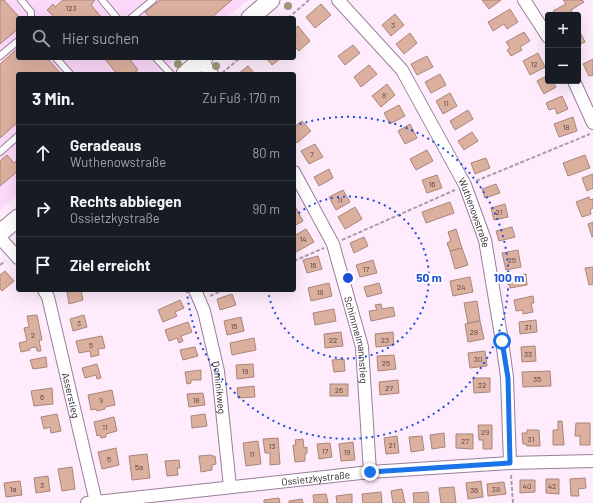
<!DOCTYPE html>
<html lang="de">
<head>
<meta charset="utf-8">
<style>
  body { margin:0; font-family:Barlow,sans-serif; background:#20242c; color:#f1f3f6 }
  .controls { position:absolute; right:12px; top:12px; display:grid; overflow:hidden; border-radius:4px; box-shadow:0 4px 16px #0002 }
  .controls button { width:36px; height:36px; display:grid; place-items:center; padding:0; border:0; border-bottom:1px solid #363941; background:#171b24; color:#f1f3f6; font:20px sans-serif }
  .stop { position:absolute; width:12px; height:12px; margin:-9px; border:3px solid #1a73e8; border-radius:50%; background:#fff }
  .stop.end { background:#1a73e8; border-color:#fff; box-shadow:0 1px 4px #0008 }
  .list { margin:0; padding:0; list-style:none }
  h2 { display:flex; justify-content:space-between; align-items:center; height:52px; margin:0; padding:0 16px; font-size:17px }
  h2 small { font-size:13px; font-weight:400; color:#9ea1a6 }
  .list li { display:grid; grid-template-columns:26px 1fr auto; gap:12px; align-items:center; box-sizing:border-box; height:56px; padding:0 16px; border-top:1px solid #363941 }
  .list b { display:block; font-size:15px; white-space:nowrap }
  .list p { margin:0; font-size:13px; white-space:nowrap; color:#9ea1a6 }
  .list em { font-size:13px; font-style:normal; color:#9ea1a6 }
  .icon { flex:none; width:22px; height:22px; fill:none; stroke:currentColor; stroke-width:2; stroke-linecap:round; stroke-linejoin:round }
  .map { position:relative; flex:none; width:593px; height:503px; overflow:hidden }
  .search { position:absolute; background:#171b24; box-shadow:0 4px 16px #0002; left:16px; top:16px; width:280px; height:44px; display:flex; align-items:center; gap:10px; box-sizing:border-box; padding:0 14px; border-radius:4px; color:#9ea1a6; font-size:15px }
  .panel { position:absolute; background:#171b24; box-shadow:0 4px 16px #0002; left:16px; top:72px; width:280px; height:220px; border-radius:4px }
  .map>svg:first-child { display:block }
</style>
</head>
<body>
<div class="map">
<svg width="593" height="503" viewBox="0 0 593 503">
  <rect width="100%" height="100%" fill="#feecfd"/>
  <!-- built -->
  <polygon fill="#fcd9fa" points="0,0 248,0 226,18 18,18 18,58 178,58 158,74 18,74 18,194 0,210"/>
  <!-- building -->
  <g fill="#dcb09f" stroke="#a98578">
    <polygon points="0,0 4,0 20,18 18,18 18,29 0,44"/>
    <polygon points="63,0 95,0 91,5 102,18 55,18 47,10 53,4 55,7"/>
    <polygon points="160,0 232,0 211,18 150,18 145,12"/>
    <polygon points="482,0 501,0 489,9"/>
    <polygon points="563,0 582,0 584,2 571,10 574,15 556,15 553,11 566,4"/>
    <polygon points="321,4 331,15 315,28 306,17"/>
    <polygon points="510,9 518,22 507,29 504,24 493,31 488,22"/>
    <polygon points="395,14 404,25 391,36 382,25"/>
    <polygon points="298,26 310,41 299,51 294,46 294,29"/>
    <polygon points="578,28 585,42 578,45"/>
    <polygon points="524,32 530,41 520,47 522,50 511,56 507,50 510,48 506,42"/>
    <polygon points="410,33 417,43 404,54 396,44"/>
    <polygon points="353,45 360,53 345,65 338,56"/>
    <polygon points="18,48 18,58 47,58 61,74 18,74 18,122 0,138 0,64"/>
    <polygon points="538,53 545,67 530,75 523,61"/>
    <polygon points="427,56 433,67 417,75 411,64"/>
    <polygon points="104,58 129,58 138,70 133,74 117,74"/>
    <polygon points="266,58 281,58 272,65"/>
    <polygon points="593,59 593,75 589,76 583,64"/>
    <polygon points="369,65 377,74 361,87 354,77"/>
    <polygon points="248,66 255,74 238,74"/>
    <polygon points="440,74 446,85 431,93 425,82"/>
    <polygon points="548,75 548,81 552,81 556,87 544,94 537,81"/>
    <polygon points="387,84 395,95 381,107 372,96"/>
    <polygon points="450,93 457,106 443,114 436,101"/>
    <polygon points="562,96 568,109 557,114 555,108 549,110 546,103"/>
    <polygon points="399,105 405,116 390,124 384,113"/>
    <polygon points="468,110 473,119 455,130 450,121"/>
    <polygon points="573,117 577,131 559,137 554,124"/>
    <polygon points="302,121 311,131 297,143 294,140 294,127"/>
    <polygon points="410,124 417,138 405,144 398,131"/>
    <polygon points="472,132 478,141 464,150 458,141"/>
    <polygon points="315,144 323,157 309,164 301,151"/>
    <polygon points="427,150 433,161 416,170 410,159"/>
    <polygon points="7,155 14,163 18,159 18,171 0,186 0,161"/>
    <polygon points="585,155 590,168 568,176 563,163"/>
    <polygon points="486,158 490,168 475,174 471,163"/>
    <polygon points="329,169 333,178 319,186 314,177"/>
    <polygon points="593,174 593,188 587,191 582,178"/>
    <polygon points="437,175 442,188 427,193 422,180"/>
    <polygon points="496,184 500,193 485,198 482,189"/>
    <polygon points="343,190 350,202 336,210 329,197"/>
    <polygon points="589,197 590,200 593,199 593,208 590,210 591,214 582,217 576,202"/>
    <polygon points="450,202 454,213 426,223 422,212"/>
    <polygon points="505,204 508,217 494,220 491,208"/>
    <polygon points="355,207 362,219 345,229 338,217"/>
    <polygon points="296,208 303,221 294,226 294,210"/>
    <polygon points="593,222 593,236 592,237 588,224"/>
    <polygon points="512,227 515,237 499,241 496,231"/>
    <polygon points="306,229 314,242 296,252 294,247 294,236"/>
    <polygon points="456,229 462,248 450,251 447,243 451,241 448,232"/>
    <polygon points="364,237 368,246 354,253 350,243"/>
    <polygon points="462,248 468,265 455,269 450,251"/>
    <polygon points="518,250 521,267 506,270 502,253"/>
    <polygon points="318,256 322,269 307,273 303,260"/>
    <polygon points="373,260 377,273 360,277 356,265"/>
    <polygon points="593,267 593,284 589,285 585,268"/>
    <polygon points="5,271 14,281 2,291 0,289 0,275"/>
    <polygon points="526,274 527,285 510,288 508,276"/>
    <polygon points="470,277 473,292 453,296 450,281"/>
    <polygon points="329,283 332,296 311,301 308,288"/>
    <polygon points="379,283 382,293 367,297 364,287"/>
    <polygon points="77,290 81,290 83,300 69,304 67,292"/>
    <polygon points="232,294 236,305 220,310 217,299"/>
    <polygon points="533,296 534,303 531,303 533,312 523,314 523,310 516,311 514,300"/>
    <polygon points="180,300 184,308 175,312 177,316 163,322 158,310"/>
    <polygon points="477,301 480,321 468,323 464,303"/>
    <polygon points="381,304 382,309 393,307 395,316 371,321 369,311 377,310 375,305"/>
    <polygon points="334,309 336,321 315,325 313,313"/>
    <polygon points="37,315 42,340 39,340 41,351 37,351 36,347 30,348 30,350 21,352 19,343 27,341 24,328 29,327 27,316"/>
    <polygon points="84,315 87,327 73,331 70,319"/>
    <polygon points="241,317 244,331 227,335 224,321"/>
    <polygon points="536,320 537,332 520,334 519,322"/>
    <polygon points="480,321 484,339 468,342 465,324"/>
    <polygon points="188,322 192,332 181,336 183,341 179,343 177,338 169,341 165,330"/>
    <polygon points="341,332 343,346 325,348 324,334"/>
    <polygon points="393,332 394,345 376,347 375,334"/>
    <polygon points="102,336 105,348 98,349 99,355 91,357 90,351 79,353 76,341"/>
    <polygon points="254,338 256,350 232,355 230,343"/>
    <polygon points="535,346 536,361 522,362 521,347"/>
    <polygon points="195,347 198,356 183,360 180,350"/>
    <polygon points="485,351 487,366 470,368 468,353"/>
    <polygon points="394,355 396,369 378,371 377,356"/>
    <polygon points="46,357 47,367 33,369 30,360"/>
    <polygon points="344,359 345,371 334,372 332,360"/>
    <polygon points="97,364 101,378 97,379 96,375 85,378 82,368"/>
    <polygon points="253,364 254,377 237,379 236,365"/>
    <polygon points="201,370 201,380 191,380 191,383 187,384 185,372"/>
    <polygon points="550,371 551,386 523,387 522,372"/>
    <polygon points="473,378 490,378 490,392 474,393"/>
    <polygon points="398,380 399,393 380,395 379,382"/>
    <rect x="330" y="384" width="18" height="12"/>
    <polygon points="254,386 255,397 238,398 237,388"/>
    <polygon points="52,388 53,404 34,406 31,391"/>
    <polygon points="112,390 115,405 105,407 105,409 97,411 96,409 91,410 88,395"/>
    <polygon points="203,393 205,405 189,407 187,394"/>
    <polygon points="57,414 61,431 51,433 50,427 44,429 41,417"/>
    <polygon points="205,414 207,426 192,428 191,416"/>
    <polygon points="114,417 117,431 106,434 106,437 101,438 100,435 97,436 94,422"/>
    <polygon points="558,421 562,421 564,445 553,445 553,430 558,430"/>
    <polygon points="576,423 590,423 590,445 580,445 580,436 575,436"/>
    <polygon points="478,425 492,425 492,449 483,449 483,440 479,440"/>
    <polygon points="527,430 539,430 540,446 527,446 526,444 523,444 522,433 527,433"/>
    <polygon points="444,433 445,447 432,449 430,435"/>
    <polygon points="456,434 473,434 473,449 456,448"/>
    <polygon points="397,436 399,453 386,454 384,438"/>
    <polygon points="422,436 424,450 411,452 409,437"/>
    <polygon points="278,438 280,464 270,465 270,453 265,453 263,439"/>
    <polygon points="303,439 304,448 307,447 307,453 305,454 305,461 295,462 293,445 296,445 295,440"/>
    <polygon points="258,441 261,464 246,466 243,443"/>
    <polygon points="353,442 355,460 341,461 339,444"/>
    <polygon points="330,443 332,457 319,459 317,444"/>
    <polygon points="116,448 119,465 102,469 98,452"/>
    <polygon points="147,454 150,478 132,480 129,456"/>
    <polygon points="211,455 212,456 215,456 216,464 212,465 212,470 201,472 199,456"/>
    <polygon points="179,460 180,468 177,468 178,475 167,476 165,461"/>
    <polygon points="72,467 75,489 62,491 58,469"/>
    <polygon points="48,476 50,491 36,493 34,478"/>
    <polygon points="585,478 586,488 578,489 579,496 571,496 570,479"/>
    <polygon points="546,479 559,479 559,494 546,493"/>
    <polygon points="520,480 535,480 535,492 520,493"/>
    <polygon points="20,481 22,495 6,497 4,483"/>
    <polygon points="481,481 483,497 468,499 466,483"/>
    <polygon points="504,482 506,494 488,496 487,484"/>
    <polygon points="454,487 456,503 441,503 439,488"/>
    <polygon points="402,489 405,503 393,503 391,491"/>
    <polygon points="381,492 382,503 363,503 362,494"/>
    <polygon points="428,492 429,503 414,503 413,493"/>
    <polygon points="326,494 328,503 314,503 313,495"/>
    <polygon points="352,494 352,503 337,503 336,496"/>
    <polygon points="279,498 280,503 264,503 264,500"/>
    <polygon points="302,499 303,503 289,503 289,501"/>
  </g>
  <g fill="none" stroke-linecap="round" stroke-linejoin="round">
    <!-- lane casing -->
    <g stroke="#997f98" stroke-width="8">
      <g id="lane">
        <polyline points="21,0 31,12 31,18"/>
        <polyline points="102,0 117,18"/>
        <polyline points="131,18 153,0"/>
        <polyline points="0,56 18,41"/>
        <polyline points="56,58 70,74"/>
        <polyline points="156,58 171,74"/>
        <polyline points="0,152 18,136"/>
      </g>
    </g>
    <!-- street casing -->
    <g stroke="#997f98" stroke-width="14">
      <g id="street">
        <path id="s1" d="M 338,0 L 402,70 L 465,185 L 485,240 L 502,341 L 507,377 L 510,463"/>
        <polyline points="524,0 548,37"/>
        <polyline points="201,61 212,74"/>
        <polyline points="574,81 593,123"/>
        <path id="s2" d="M 294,172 L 333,244 L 362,347 L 370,472"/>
        <polyline points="0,238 18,258"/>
        <path id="s3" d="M 44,290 L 48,297 L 96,502"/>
        <path id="s4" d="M 195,290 L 204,311 L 218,371 L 230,487"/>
        <path id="s5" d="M 87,503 L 370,472 L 510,463 L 593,461"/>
      </g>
    </g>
    <!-- secondary casing -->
    <g stroke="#997f98" stroke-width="19">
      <g id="secondary">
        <polyline points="250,18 271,0"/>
        <polyline points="185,74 204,58"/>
        <polyline points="0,233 18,218"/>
      </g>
    </g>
    <!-- path -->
    <g stroke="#ab9caa" stroke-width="2" stroke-dasharray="4 2" stroke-linecap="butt">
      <polyline points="288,18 309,0"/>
      <polyline points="222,73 240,58"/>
      <polyline points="476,181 590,134"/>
      <polyline points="342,240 455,190"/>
      <polyline points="294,261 324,248"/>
      <polyline points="0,265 5,261"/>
      <polyline points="210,296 223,290"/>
      <polyline points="511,475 513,503"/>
    </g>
    <!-- lane -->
    <use href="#lane" stroke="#fff" stroke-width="6"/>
    <!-- street -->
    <use href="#street" stroke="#fff" stroke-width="12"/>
    <!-- secondary -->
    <use href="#secondary" stroke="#fff" stroke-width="17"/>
  </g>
  <!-- trees -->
  <g fill="#9d987a">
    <circle cx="288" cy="6" r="4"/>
    <circle cx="178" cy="64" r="4"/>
    <circle cx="216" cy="66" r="4"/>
  </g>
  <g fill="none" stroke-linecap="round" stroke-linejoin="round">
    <!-- route -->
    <polyline stroke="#1a73e8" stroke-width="5" points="370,472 510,463 508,378 502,341"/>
  </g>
  <!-- distance rings -->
  <g fill="none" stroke="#1d4ed8" stroke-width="2" stroke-dasharray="2 4">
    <path d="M294 217A81 81 0 1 1 268 291"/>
    <path d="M294 126A161 161 0 1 1 187 291"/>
  </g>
  <g text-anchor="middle" stroke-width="4" stroke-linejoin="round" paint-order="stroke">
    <!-- number labels -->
    <g font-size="8" fill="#574447">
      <text x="71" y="11">123</text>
      <text x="393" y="28">3</text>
      <text x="534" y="67">12</text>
      <text x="384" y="98">8</text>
      <text x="446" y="106">11</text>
      <text x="566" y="130">18</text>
      <text x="312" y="157">7</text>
      <text x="432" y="187">16</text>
      <text x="340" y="203">11</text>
      <text x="499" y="215">21</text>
      <text x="303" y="242">14</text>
      <text x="512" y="263">25</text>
      <text x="313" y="268">16</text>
      <text x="366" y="272">17</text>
      <text x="461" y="290">24</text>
      <text x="320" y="295">18</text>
      <text x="79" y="326">3</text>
      <text x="234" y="329">15</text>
      <text x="528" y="330">31</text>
      <text x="474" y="335">28</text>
      <text x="33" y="338">2</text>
      <text x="333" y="343">22</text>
      <text x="385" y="343">23</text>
      <text x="91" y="348">5</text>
      <text x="528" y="357">33</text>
      <text x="478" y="362">30</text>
      <text x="386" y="366">25</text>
      <text x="245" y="374">19</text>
      <text x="537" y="382">35</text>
      <text x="482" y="388">32</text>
      <text x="389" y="391">27</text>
      <text x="339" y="393">26</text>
      <text x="42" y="400">6</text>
      <text x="101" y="403">9</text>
      <text x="196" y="403">18</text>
      <text x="105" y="430">11</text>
      <text x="485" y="435">29</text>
      <text x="531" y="442">31</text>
      <text x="465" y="444">27</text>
      <text x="392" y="448">21</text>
      <text x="272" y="449">13</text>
      <text x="325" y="454">17</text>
      <text x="347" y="455">19</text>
      <text x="252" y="457">11</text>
      <text x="109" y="462">5</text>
      <text x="139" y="470">5a</text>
      <text x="42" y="488">3</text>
      <text x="527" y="489">40</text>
      <text x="552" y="489">42</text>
      <text x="13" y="492">1a</text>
      <text x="496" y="492">38</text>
      <text x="474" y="493">36</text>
    </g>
    <!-- street labels -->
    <g font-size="10" fill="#2b202a" stroke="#fff">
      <text dy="4" stroke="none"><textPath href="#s1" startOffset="255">Wuthenowstraße</textPath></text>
      <text dy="4" stroke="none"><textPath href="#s2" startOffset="181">Schimmelmannstieg</textPath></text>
      <text dy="4" stroke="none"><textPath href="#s4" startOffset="101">Dominikweg</textPath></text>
      <text dy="4" stroke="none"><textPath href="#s3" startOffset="109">Asserstieg</textPath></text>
      <text dy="4" stroke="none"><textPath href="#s5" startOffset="230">Ossietzkystraße</textPath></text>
    </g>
  </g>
  <circle cx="348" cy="278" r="6" fill="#1d4ed8" stroke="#fff" stroke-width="2"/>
  <g font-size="12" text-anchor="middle" font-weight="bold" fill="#1d4ed8" stroke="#fff" stroke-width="4" stroke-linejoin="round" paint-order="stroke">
    <text x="429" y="282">50 m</text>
    <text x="509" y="282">100 m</text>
  </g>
</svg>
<div class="controls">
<button>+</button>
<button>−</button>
</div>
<div class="stop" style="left:502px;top:341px"></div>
<div class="stop end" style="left:370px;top:472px"></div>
<div class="search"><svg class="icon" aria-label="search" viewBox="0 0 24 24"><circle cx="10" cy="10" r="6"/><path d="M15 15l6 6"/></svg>Hier suchen</div>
<section class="panel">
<h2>3 Min.<small>Zu Fuß · 170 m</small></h2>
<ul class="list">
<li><svg class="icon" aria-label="ahead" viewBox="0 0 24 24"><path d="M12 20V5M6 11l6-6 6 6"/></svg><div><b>Geradeaus</b><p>Wuthenowstraße</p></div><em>80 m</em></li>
<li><svg class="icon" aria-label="right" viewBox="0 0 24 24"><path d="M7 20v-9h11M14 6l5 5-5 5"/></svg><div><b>Rechts abbiegen</b><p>Ossietzkystraße</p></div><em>90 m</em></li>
<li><svg class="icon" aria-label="arrive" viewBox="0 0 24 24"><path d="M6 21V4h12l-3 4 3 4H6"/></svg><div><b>Ziel erreicht</b></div></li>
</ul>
</section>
</div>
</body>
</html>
